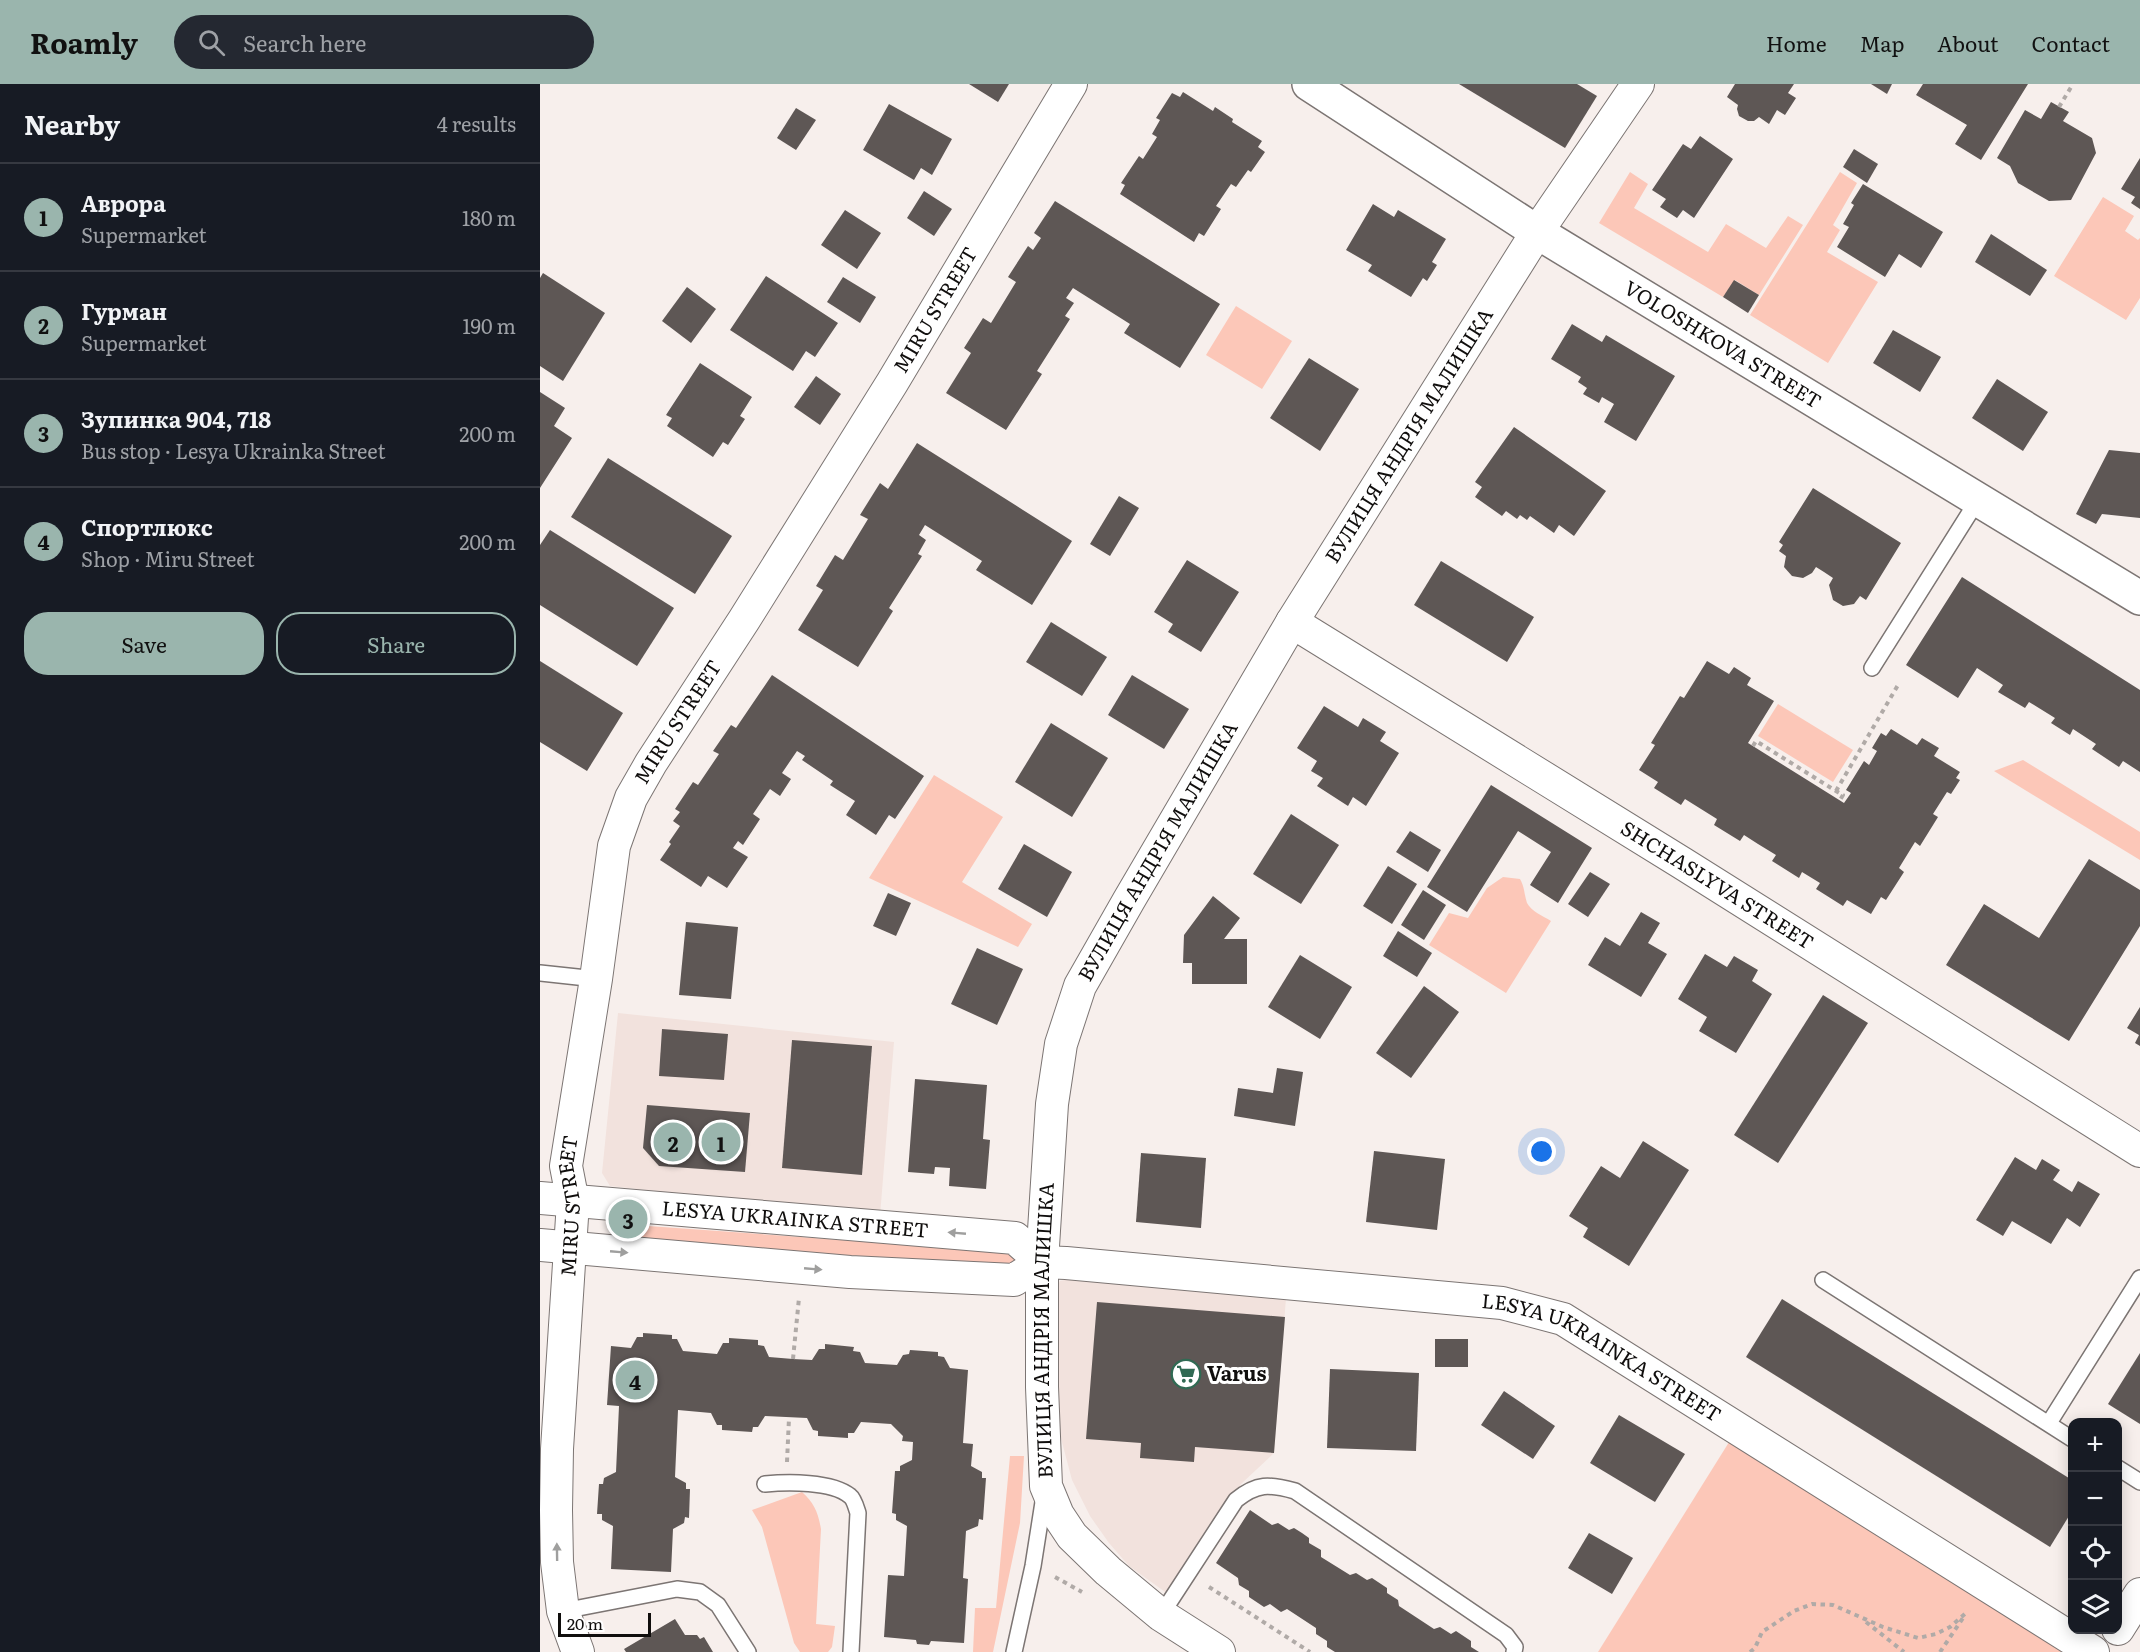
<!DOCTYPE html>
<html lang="en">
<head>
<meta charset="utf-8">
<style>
  body { margin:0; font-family:Literata,serif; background:#242831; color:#f1f3f6 }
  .controls { position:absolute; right:18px; bottom:18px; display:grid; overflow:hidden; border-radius:12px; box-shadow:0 3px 15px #0003 }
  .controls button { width:54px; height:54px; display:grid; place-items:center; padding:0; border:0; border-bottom:2px solid #363941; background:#171b24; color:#f1f3f6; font:30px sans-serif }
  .scale { position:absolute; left:18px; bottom:15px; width:93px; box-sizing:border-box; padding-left:6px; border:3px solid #100e0d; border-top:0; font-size:16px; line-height:21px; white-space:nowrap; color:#100e0d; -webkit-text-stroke:4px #fff; paint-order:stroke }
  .you { position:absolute; left:1002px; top:1068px; width:21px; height:21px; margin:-15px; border:4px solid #fff; border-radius:50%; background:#1a73e8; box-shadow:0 0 0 9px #1a73e833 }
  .badge { display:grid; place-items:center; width:39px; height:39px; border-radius:50%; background:#9ab5ad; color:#111; font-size:20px; font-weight:700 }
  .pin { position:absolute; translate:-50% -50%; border:3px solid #fff; box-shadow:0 2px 6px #0006 }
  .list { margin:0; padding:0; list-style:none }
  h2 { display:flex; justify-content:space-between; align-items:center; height:78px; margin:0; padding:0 24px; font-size:26px }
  h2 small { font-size:20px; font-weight:400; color:#9ea1a6 }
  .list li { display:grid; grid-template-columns:39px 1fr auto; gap:18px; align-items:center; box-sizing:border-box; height:108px; padding:0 24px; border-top:2px solid #363941 }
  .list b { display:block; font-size:22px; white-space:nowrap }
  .list p { margin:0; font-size:20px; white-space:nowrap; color:#9ea1a6 }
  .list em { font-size:20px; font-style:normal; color:#9ea1a6 }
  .actions { display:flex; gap:12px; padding:18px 24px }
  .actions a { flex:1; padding:14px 0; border:2px solid #9ab5ad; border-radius:24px; text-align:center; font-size:21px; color:#9ab5ad }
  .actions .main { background:#9ab5ad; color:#111 }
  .icon { flex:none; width:33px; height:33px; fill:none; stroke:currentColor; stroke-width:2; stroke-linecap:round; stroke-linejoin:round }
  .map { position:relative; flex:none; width:1600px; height:1568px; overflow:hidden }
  header { display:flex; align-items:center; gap:36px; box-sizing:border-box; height:84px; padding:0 30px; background:#9ab5ad; color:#111 }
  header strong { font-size:28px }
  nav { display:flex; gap:33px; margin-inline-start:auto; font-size:21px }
  .search { width:420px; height:54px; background:#242831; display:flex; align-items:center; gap:15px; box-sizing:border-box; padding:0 21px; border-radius:33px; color:#9ea1a6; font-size:22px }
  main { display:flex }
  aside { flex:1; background:#171b24 }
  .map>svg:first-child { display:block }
</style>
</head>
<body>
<header>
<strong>Roamly</strong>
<div class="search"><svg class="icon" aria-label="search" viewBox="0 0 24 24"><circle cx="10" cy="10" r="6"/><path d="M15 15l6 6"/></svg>Search here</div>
<nav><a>Home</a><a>Map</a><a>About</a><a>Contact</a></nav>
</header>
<main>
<aside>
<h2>Nearby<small>4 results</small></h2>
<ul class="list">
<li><span class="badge">1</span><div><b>Аврора</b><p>Supermarket</p></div><em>180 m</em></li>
<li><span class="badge">2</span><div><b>Гурман</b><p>Supermarket</p></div><em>190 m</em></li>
<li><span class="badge">3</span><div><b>Зупинка 904, 718</b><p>Bus stop · Lesya Ukrainka Street</p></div><em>200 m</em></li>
<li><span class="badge">4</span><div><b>Спортлюкс</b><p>Shop · Miru Street</p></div><em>200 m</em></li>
</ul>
<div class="actions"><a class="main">Save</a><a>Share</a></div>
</aside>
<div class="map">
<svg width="1600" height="1568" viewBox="0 0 1600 1568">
  <rect width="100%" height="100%" fill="#f7efec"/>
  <!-- built -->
  <g fill="#f2e2dd">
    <polygon points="78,929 354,958 340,1132 70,1102 62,1089"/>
    <polygon points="529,1195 746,1214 734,1369 701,1400 628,1510 589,1482 569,1459 550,1432 532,1396 518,1343 515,1206 520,1197"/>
  </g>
  <!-- green -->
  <g fill="#fcc7b8">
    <polygon points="1090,88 1108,100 1094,124 1168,168 1186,140 1226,164 1248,132 1263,141 1219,211 1195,196 1183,213 1059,139"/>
    <polygon points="1300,88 1317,99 1293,141 1300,146 1287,168 1338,198 1288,279 1210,231"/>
    <polygon points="1563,113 1594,132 1585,147 1598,156 1600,154 1600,214 1586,236 1514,192"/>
    <polygon points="696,222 752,257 722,305 666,271"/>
    <polygon points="1238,620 1313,666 1293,698 1218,652"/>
    <polygon points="1483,676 1600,748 1600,776 1454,687"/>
    <polygon points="394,691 463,733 422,798 492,840 478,863 329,794"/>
    <path d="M 963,793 L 980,795 C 985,804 984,810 987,819 C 991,827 1003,832 1011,837 L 966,909 L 889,861 L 909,829 L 928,834 L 947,804 Z"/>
    <polygon points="94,1141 469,1168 474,1174 474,1179 468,1181 93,1158"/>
    <polygon points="1191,1355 1524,1568 1058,1568"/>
    <polygon points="470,1372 484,1372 480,1439 453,1568 433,1568 435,1524 456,1524"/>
    <path d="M 262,1408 C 274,1419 278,1428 281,1445 L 276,1540 L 295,1542 L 292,1563 L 288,1568 L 260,1568 L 254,1559 L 222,1443 L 212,1426 Z"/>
  </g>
  <!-- building -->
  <g fill="#5e5755">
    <polygon points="429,0 469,0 458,18"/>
    <polygon points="919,0 1037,0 1057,12 1025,64"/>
    <polygon points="1195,0 1254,0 1248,9 1256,14 1245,31 1237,26 1229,40 1219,33 1214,37 1208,37 1199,32 1197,25 1198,21 1187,13"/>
    <polygon points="1331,0 1352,0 1347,10"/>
    <polygon points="1383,0 1488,0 1441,76 1415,60 1427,41 1376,11"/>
    <polygon points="643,8 673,27 675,23 693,35 692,38 722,57 718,63 725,68 711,88 708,86 696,103 691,100 676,122 681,125 664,152 659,149 654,158 580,110 585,101 581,99 599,72 603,75 617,53 612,50 620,36 616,34 632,9 640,13"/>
    <polygon points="1511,18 1529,28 1523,37 1552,54 1556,69 1531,116 1509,117 1478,99 1470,82 1457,74 1485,26 1501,35"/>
    <polygon points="349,20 412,55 392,91 381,84 374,96 323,66"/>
    <polygon points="256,24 276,36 256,66 237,54"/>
    <polygon points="1160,52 1193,75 1154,134 1143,126 1137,134 1120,123 1126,115 1112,106 1143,60 1151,65"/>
    <polygon points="1314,65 1338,80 1327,99 1303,83"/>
    <polygon points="1600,74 1600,125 1591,119 1595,113 1581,105"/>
    <polygon points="1323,100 1403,148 1381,184 1359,170 1345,193 1297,163 1309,143 1303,140 1314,121 1311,119"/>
    <polygon points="384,107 412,125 394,152 367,134"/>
    <polygon points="515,117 680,220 640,284 584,249 590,240 533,204 526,214 534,219 525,232 530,235 497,287 502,290 466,346 406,309 431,269 424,264 443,234 451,239 476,198 468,193 488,162 493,166 501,154 494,149"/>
    <polygon points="833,120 854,133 858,126 906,155 892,178 897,181 887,197 883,194 871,213 828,187 832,181 806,166"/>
    <polygon points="305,126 341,149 317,185 281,161"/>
    <polygon points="1451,150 1507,186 1490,212 1435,178"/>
    <polygon points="3,189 65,229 23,297 0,282 0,194"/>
    <polygon points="226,192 298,239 275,273 266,267 253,287 190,246"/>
    <polygon points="303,193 336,213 320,239 287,218"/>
    <polygon points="1194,196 1219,211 1208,229 1183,213"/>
    <polygon points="147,203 176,225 151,259 122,237"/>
    <polygon points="1032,240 1062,258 1066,251 1135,292 1096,357 1064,338 1074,320 1062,313 1059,319 1043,310 1047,304 1038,298 1041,293 1011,275"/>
    <polygon points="1353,246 1401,273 1380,308 1333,279"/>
    <polygon points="769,274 819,305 780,367 730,334"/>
    <polygon points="160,279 212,313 200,332 205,335 188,361 183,358 173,373 127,342 132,334 126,331"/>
    <polygon points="276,292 301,310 280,341 254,323"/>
    <polygon points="1457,295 1508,328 1483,367 1432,334"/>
    <polygon points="0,308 25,324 14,342 32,354 0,404"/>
    <polygon points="974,343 1066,407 1034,452 1019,441 1014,449 990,432 987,436 980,431 977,435 966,427 962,432 935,413 942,403 935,398"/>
    <polygon points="377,359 532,457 492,521 436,486 442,477 385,441 379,451 386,456 378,470 382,472 349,524 353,527 318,583 258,546 283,506 276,502 295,471 303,476 328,435 320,431 340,399 348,405"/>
    <polygon points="1569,366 1600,369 1600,434 1562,430 1556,440 1536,430"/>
    <polygon points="68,374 192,452 155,510 31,433"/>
    <polygon points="1273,404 1361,459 1326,516 1320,512 1314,520 1303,522 1293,516 1289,501 1293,494 1284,488 1276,483 1272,489 1263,494 1252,492 1244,483 1246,472 1239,467 1243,461 1239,458"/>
    <polygon points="579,412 599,424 570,472 550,460"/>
    <polygon points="10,446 134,524 97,582 0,521 0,461"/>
    <polygon points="647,476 699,508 661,568 628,548 633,540 614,528"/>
    <polygon points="901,477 994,533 967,578 874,521"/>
    <polygon points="1422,493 1600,606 1600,688 1583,677 1579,683 1552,665 1556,660 1533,645 1530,651 1511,639 1515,634 1489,618 1485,624 1458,608 1463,601 1437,584 1418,614 1366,581"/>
    <polygon points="511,538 567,573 542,612 486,578"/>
    <polygon points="0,577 83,629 47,687 0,658"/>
    <polygon points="1167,577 1189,590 1194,583 1211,594 1207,601 1234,617 1208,659 1304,719 1311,709 1306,706 1324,677 1329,681 1337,667 1332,664 1341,649 1346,652 1351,645 1377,661 1382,654 1399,664 1394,672 1420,688 1416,694 1420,696 1411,710 1407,708 1393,730 1398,733 1380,762 1375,758 1359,784 1364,788 1346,816 1341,813 1331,830 1307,816 1303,822 1276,805 1280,799 1262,788 1259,794 1232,777 1236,771 1218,760 1204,751 1200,757 1174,741 1177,735 1145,715 1141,721 1114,704 1118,698 1099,686 1115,661 1111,659 1140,612 1144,614"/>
    <polygon points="232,591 384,692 355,735 349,731 336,751 306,731 315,717 290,701 293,697 262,676 265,672 257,667 242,689 251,695 240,712 230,705 213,730 220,735 203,761 198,757 193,764 208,773 187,804 168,792 161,803 120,776 131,760 129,758 140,742 133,737 140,728 135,725 153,698 158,701 179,670 173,667 191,641 196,644"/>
    <polygon points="592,591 649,625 624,665 568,631"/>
    <polygon points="784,622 818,643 823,634 846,648 840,657 859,669 826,722 813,713 808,722 777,702 783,694 771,687 777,677 757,664"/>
    <polygon points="511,639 568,674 532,733 475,698"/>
    <polygon points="951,701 1052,764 1018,819 990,801 1011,768 978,747 927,828 887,803"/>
    <polygon points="751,730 799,761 761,820 713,790"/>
    <polygon points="870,747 901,766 888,788 856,768"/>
    <polygon points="484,760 532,788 507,833 458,805"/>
    <polygon points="1549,775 1600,806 1600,842 1529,957 1406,881 1444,820 1499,854"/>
    <polygon points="848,782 877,800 852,840 823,822"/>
    <polygon points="1050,788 1070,800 1048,833 1028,820"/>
    <polygon points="883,806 906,821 884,856 861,841"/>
    <polygon points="348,809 371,819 356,852 333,842"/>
    <polygon points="673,812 700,834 684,855 707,855 707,900 652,900 652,879 643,879 644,851"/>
    <polygon points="1101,828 1120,839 1108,859 1127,870 1101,913 1048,881 1065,853 1080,862"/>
    <polygon points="146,838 198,843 191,915 139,911"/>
    <polygon points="858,847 892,869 877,893 843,872"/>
    <polygon points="437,864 483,885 457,941 411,920"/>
    <polygon points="1165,870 1187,883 1194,872 1218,886 1212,897 1232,910 1196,969 1159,947 1167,933 1138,915"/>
    <polygon points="760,871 812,903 780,955 728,923"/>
    <polygon points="884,902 919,928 871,994 836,969"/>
    <polygon points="1283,911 1328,939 1238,1079 1194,1051"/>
    <polygon points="1600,923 1600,962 1595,959 1599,951 1587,944"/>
    <polygon points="122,945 188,950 184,996 119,992"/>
    <polygon points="252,956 332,962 322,1091 242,1084"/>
    <polygon points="737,984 763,988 755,1042 694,1032 698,1004 733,1009"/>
    <polygon points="375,995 447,1001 443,1055 450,1056 446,1105 409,1102 410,1084 395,1083 394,1090 368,1088"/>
    <polygon points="107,1021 210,1029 205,1088 119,1082 103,1064"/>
    <polygon points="1103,1057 1149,1086 1089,1182 1043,1153 1048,1144 1029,1132 1061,1082 1080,1094"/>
    <polygon points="834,1067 905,1075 897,1146 826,1138"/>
    <polygon points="601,1069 666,1074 661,1144 596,1138"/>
    <polygon points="1475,1073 1496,1086 1502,1075 1520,1086 1513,1096 1532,1108 1538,1097 1560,1110 1540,1143 1527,1134 1511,1160 1472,1137 1463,1152 1436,1136"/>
    <polygon points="1242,1215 1532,1396 1532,1427 1510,1463 1206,1273"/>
    <polygon points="557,1218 745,1233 734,1369 655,1363 654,1378 600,1374 601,1359 546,1355"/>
    <polygon points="103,1249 132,1251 132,1255 137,1255 143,1267 177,1270 183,1259 189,1259 189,1254 218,1256 218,1261 224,1262 229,1273 253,1275 272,1276 279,1265 285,1265 285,1260 314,1263 313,1267 320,1268 325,1279 357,1281 363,1271 369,1270 370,1266 398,1268 398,1272 404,1273 410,1284 428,1286 423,1359 433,1360 431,1382 442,1388 442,1394 446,1394 443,1436 439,1435 438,1442 426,1447 423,1494 428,1495 424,1559 391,1557 389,1561 377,1560 376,1556 344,1553 348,1491 364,1492 367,1442 356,1436 356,1430 352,1429 355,1387 360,1387 360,1382 372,1376 373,1358 362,1357 363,1352 351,1340 321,1338 314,1349 308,1349 308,1354 278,1352 278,1347 273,1346 267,1334 225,1332 218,1343 213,1343 212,1348 182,1346 182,1341 177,1341 171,1329 138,1326 135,1393 146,1399 146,1405 150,1405 149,1434 145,1433 144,1439 133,1445 131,1488 71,1485 73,1442 62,1436 62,1430 57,1430 59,1400 63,1400 64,1394 76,1388 79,1322 67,1321 71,1262 91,1264 97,1253 103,1253"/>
    <rect x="895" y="1255" width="33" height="28"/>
    <polygon points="1600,1269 1600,1340 1568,1320"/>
    <polygon points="790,1285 879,1289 876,1367 787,1364"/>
    <polygon points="964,1307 1015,1342 993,1375 941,1341"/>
    <polygon points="1079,1331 1145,1370 1115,1418 1050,1379"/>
    <polygon points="710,1426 732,1441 738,1439 749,1446 754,1444 762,1449 769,1454 769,1459 781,1466 781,1473 810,1491 816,1489 827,1496 832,1494 847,1504 847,1509 858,1516 859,1522 894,1545 900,1543 911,1550 916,1547 931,1557 931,1563 939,1568 795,1568 787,1563 787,1557 776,1550 776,1544 747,1525 741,1528 730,1520 724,1523 709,1513 709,1507 699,1501 698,1494 676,1479"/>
    <polygon points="1049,1449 1093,1474 1072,1510 1028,1484"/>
    <polygon points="135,1535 145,1551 157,1551 160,1555 164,1553 173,1568 86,1568 84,1565"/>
  </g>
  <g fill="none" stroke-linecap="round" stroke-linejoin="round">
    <!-- service casing -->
    <g stroke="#7c7573" stroke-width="18">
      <g id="service">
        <polyline points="1332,584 1439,414"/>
        <polyline points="0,889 56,895"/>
        <polyline points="1283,1196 1532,1355"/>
        <polyline points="1509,1339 1600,1194"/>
        <polyline points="1578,1384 1600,1398"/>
        <path d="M 225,1400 C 247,1398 292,1397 310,1412 C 314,1415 316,1423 318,1429 L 311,1568"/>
        <polyline points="23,1527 137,1505 160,1508 178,1521 208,1568"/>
        <path d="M 621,1531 L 696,1416 C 717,1399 729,1400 755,1407 L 966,1551 L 975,1563 L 974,1568"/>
        <polyline points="474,1568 493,1482 504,1412"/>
      </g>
    </g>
    <!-- minor casing -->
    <g stroke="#7c7573" stroke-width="34">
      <g id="minor">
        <path id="s1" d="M 752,538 L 1142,779 L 1600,1067"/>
        <path id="s2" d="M 0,1114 L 475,1154 L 502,1178"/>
        <path id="s3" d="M 0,1161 L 310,1188 L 474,1196 L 502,1178 L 526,1179 L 962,1219 L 1023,1235 L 1553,1568"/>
        <polyline points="1578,1545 1600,1510"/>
        <path id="s4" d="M 38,1568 L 23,1527 L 17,1478 L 16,1426 L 17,1365 L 33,1118 L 26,1082 L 56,895 L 74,762 L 91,714 L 111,679 L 204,536 L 352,299 L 531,0"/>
        <path id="s5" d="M 679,1568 L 621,1531 L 568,1487 L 532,1452 L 518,1431 L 506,1402 L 502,1303 L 502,1178 L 512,1020 L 521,960 L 540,902 L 589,816 L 752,538 L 997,148 L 1098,0"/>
      </g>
    </g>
    <!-- tertiary casing -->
    <g stroke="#7c7573" stroke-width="36">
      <g id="tertiary">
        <path id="s6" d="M 769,0 L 997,148 L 1600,514"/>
      </g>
    </g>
    <!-- path -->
    <g stroke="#b0aaa7" stroke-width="4" stroke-dasharray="4.5 4.5" stroke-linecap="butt">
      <polyline points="1519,23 1533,0"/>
      <polyline points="1213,662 1216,657 1296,707 1303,711 1300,716"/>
      <polyline points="1296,707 1358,601"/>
      <polyline points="253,1275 259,1214"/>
      <polyline points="247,1378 249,1334"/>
      <polyline points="515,1493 542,1508"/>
      <polyline points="669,1503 770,1568"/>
      <polyline points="1326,1538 1364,1568"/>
      <polyline points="1210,1568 1215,1564 1222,1548 1254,1527 1272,1520 1293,1521 1343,1543 1378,1554 1396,1550 1410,1543 1426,1529"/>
      <polyline points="1400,1568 1423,1534"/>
    </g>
    <!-- service -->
    <use href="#service" stroke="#fff" stroke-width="15"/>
    <!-- minor -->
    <use href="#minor" stroke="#fff" stroke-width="32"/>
    <!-- tertiary -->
    <use href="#tertiary" stroke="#fff" stroke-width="33"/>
  </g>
  <!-- one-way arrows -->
  <defs><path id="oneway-solid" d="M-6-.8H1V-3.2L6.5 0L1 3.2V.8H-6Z" transform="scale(1.5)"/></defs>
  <g fill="#9f9f9e">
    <use href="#oneway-solid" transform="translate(417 1149) rotate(-175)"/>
    <use href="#oneway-solid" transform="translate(79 1168) rotate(5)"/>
    <use href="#oneway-solid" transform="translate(273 1185) rotate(5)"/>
    <use href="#oneway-solid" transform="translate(17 1468) rotate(-91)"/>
  </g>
  <!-- icons -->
  <defs>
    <g id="supermarket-ring" transform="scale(1.5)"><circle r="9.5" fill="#fff" stroke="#306a53" stroke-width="1.5"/><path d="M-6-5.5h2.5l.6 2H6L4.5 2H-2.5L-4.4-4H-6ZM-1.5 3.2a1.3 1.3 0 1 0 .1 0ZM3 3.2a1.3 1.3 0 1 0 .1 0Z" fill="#306a53"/></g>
  </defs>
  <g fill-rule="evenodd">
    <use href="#supermarket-ring" x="646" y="1290"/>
  </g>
  <g text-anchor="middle" stroke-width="6" stroke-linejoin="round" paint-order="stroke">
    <!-- street labels -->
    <g font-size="20" fill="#100e0d" stroke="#fff">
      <text dy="7" stroke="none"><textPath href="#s4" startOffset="1440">MIRU STREET</textPath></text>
      <text dy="7" stroke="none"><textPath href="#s6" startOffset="489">VOLOSHKOVA STREET</textPath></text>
      <text dy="7" stroke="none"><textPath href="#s5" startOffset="1390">ВУЛИЦЯ АНДРІЯ МАЛИШКА</textPath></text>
      <text dy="7" stroke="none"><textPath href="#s4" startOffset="954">MIRU STREET</textPath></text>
      <text dy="7" stroke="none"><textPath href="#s5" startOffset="904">ВУЛИЦЯ АНДРІЯ МАЛИШКА</textPath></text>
      <text dy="7" stroke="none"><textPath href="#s1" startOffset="500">SHCHASLYVA STREET</textPath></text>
      <text dy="7" stroke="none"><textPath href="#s4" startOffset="450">MIRU STREET</textPath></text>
      <text dy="7" stroke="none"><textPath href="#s2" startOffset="256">LESYA UKRAINKA STREET</textPath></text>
      <text dy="7" stroke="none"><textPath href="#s5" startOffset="400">ВУЛИЦЯ АНДРІЯ МАЛИШКА</textPath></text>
      <text dy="7" stroke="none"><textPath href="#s3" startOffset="1084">LESYA UKRAINKA STREET</textPath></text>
    </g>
    <!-- poi labels -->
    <g font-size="20" font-weight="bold" fill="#100e0d" stroke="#fff" text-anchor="start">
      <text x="667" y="1297">Varus</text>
    </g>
  </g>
</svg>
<div class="controls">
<button>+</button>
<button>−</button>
<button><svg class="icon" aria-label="locate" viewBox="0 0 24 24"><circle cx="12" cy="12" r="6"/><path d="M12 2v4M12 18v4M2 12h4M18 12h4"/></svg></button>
<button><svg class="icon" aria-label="layers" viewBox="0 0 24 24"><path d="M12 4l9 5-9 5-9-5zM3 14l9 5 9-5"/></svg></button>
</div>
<div class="scale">20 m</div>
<div class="you"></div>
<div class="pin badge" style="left:181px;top:1058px">1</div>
<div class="pin badge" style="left:133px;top:1058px">2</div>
<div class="pin badge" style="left:88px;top:1135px">3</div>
<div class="pin badge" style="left:95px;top:1296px">4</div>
</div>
</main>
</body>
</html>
